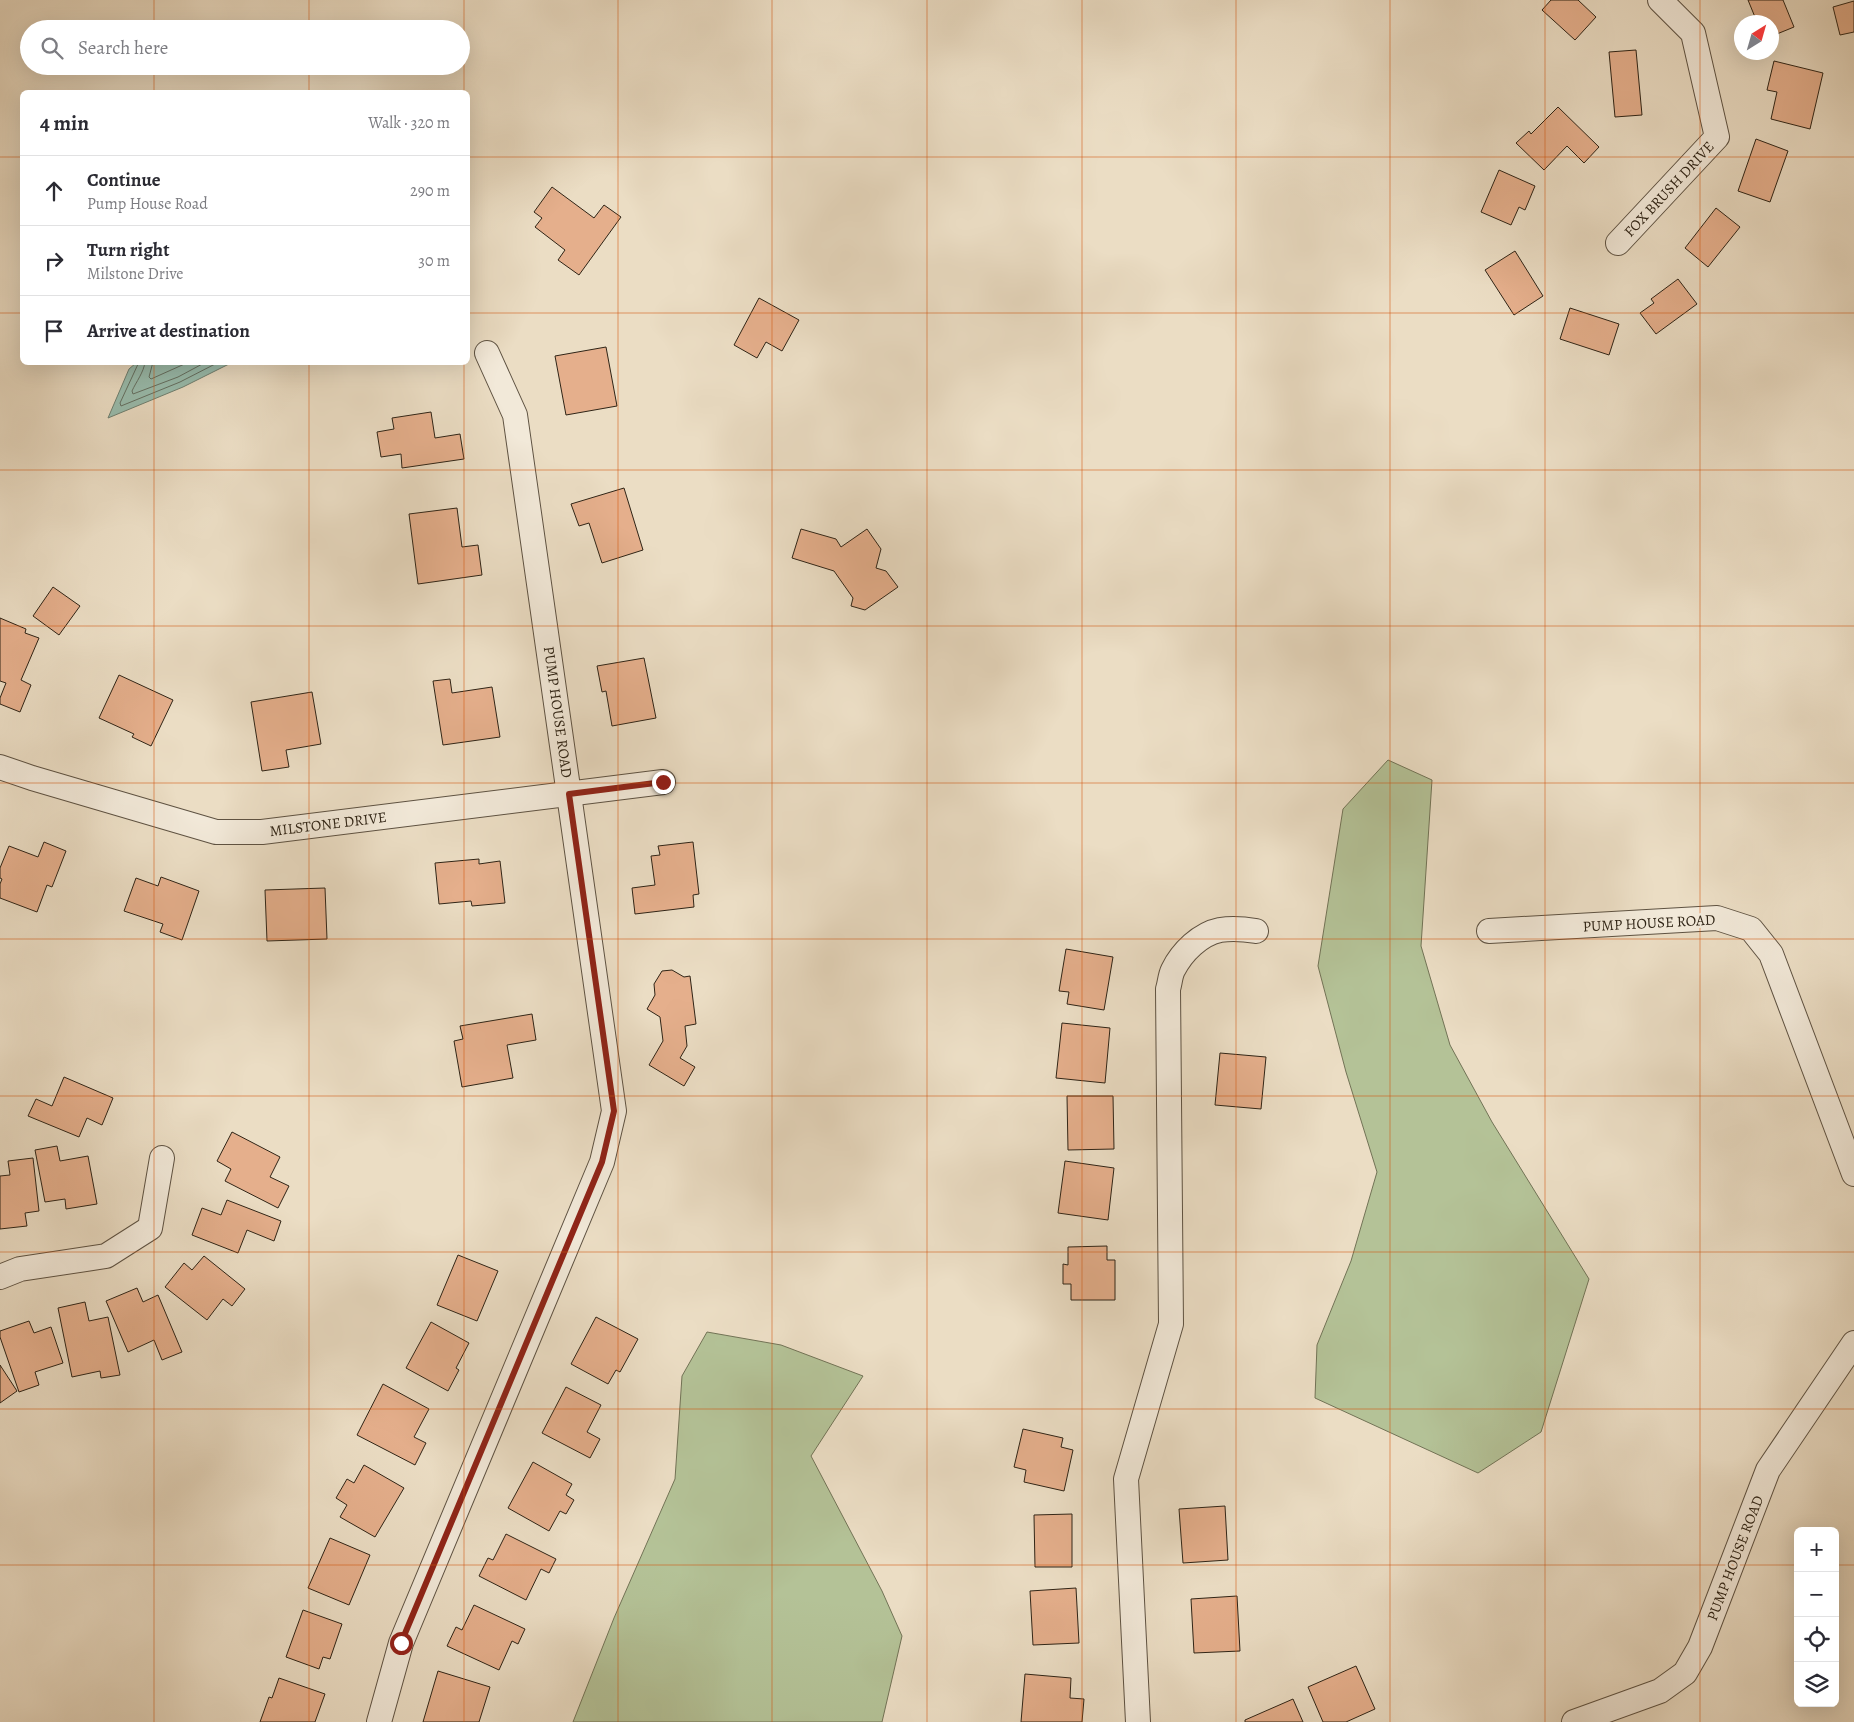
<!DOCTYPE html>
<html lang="en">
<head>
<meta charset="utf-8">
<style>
  body { margin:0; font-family:Alegreya,serif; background:#f2f2f3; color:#2b2b33 }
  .controls { position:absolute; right:15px; bottom:15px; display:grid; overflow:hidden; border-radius:8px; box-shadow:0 5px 20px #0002 }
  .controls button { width:45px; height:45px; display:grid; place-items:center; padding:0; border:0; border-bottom:1px solid #e1e1e2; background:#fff; color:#2b2b33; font:25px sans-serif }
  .compass { position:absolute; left:1734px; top:15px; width:45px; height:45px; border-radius:50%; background:#fff; box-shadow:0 5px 20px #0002; rotate:37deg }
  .stop { position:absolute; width:15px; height:15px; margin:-11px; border:4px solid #8f2418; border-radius:50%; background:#fff }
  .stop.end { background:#8f2418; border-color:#fff; box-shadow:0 1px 5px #0008 }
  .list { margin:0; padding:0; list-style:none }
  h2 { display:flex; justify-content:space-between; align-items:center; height:65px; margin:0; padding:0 20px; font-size:21px }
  h2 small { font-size:16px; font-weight:400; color:#7c7c81 }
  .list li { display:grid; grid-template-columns:32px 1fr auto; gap:15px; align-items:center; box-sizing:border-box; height:70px; padding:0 20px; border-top:1px solid #e1e1e2 }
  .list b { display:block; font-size:19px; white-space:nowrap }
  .list p { margin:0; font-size:16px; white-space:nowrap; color:#7c7c81 }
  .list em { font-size:16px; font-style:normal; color:#7c7c81 }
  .icon { flex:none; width:28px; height:28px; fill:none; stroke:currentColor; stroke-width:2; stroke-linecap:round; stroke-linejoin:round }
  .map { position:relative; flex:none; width:1854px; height:1722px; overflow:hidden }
  .search { position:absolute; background:#fff; box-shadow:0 5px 20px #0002; left:20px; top:20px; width:450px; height:55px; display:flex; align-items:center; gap:12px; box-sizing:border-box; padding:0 18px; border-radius:28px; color:#7c7c81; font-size:19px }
  .panel { position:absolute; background:#fff; box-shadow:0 5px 20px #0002; left:20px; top:90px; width:450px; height:275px; border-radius:8px }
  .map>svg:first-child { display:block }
</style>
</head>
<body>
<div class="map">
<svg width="1854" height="1722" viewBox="0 0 1854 1722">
  <rect width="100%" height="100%" fill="#ebddc4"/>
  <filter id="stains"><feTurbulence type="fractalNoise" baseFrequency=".004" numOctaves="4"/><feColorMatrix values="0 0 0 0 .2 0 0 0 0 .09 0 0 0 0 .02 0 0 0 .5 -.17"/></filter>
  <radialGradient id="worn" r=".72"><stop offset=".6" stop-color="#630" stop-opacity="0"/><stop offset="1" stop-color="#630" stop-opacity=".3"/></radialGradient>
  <!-- green -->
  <g fill="#b4c297" stroke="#727356">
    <polygon points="1388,760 1432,780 1421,946 1450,1045 1492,1122 1589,1279 1541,1432 1478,1473 1315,1398 1317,1345 1351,1261 1377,1172 1346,1072 1318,966 1343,809"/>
    <polygon points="707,1332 781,1345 863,1376 811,1456 882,1591 902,1636 882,1722 573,1722 614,1618 675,1479 682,1376"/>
  </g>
  <!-- water -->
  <polygon fill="#99bdae" stroke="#6f8071" points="136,363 136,362 231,363 183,387 108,418 129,369"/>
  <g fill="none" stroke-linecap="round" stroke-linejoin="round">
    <!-- shore -->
    <g stroke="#647062" stroke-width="1">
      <polyline points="139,362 120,403 121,406 180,382 219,362"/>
      <path d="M 145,362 C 144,372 136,382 132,391 L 133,394 L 178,377 L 206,362"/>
      <polyline points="153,362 149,377 151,379 189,362"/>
    </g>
  </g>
  <!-- building -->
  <g fill="#e5af8c" stroke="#2f2416">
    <polygon points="1551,0 1578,0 1596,17 1575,40 1542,10"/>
    <polygon points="1748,0 1783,0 1794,27 1772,36 1772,22 1757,22"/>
    <polygon points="1854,1 1854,32 1840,35 1833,7"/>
    <polygon points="1636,50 1642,115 1615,117 1609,52"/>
    <polygon points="1774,61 1823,73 1810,129 1771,119 1777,92 1767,90"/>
    <polygon points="1558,107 1599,147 1584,163 1567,146 1544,170 1516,143 1529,131 1531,134"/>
    <polygon points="1756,139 1788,151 1770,202 1738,191"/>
    <polygon points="1499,170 1535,186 1525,210 1519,207 1511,225 1481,212"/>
    <polygon points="552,187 594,218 604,205 621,217 579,275 558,260 565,250 535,227 542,218 534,212"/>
    <polygon points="1716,208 1740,227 1708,267 1685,248"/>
    <polygon points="1515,251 1543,296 1514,315 1485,270"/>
    <polygon points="1678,279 1697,304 1656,334 1640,313 1654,303 1651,299"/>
    <polygon points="759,298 799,320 782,351 766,342 757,358 734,345"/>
    <polygon points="1570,308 1619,324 1609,355 1560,339"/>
    <polygon points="606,347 617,406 566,415 555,356"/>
    <polygon points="431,412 435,438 460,434 464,459 402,468 401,454 381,457 377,432 394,429 392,418"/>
    <polygon points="624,488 643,550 602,563 589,523 579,526 571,504"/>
    <polygon points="457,508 462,547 478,545 482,575 418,584 409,514"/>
    <polygon points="801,529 836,539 841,547 867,529 881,549 876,568 886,571 898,587 865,610 851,606 853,598 834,571 792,558"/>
    <polygon points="53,587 80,606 59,635 33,616"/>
    <polygon points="0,618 26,629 25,633 39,638 21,680 31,685 20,712 0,704 0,698 6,683 0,681"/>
    <polygon points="644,658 656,718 612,726 606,691 602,692 597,666"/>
    <polygon points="119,675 173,700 151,746 132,737 134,734 99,718"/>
    <polygon points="450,679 452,693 492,687 500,737 443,745 433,681"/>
    <polygon points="312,692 321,744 286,750 289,767 262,771 251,702"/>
    <polygon points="44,842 66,851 52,887 47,885 37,912 0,898 0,884 2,879 0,878 0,868 9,846 38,857"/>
    <polygon points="693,842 699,894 693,895 694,907 635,914 632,888 655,885 651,856 660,855 658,846"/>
    <polygon points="479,859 479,864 500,861 505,903 472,906 471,901 439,904 435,863"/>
    <polygon points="161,877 199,891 182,940 160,932 163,924 124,911 136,878 158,886"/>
    <polygon points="325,888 327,939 267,941 265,890"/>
    <polygon points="1066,949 1113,957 1104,1010 1067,1004 1069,992 1059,991"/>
    <polygon points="672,970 684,977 690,976 696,1024 685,1026 687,1046 680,1058 695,1067 684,1086 649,1065 663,1041 660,1017 647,1009 655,995 654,984 662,971"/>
    <polygon points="532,1014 536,1040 507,1045 513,1078 462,1087 454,1041 463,1039 460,1026"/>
    <polygon points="1062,1023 1110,1028 1105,1083 1056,1078"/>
    <polygon points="1220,1053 1266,1057 1261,1109 1215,1105"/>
    <polygon points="64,1077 113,1098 102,1125 87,1118 79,1137 28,1116 36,1099 52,1106"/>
    <polygon points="1067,1096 1113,1096 1114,1149 1068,1150"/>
    <polygon points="232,1132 280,1157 270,1177 289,1186 278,1208 225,1181 231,1169 217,1161"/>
    <polygon points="57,1146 60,1161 88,1156 97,1204 66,1209 65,1199 45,1202 35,1150"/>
    <polygon points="33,1158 39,1211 25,1213 27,1226 0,1229 0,1176 10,1175 8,1161"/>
    <polygon points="1065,1161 1114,1168 1108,1220 1058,1213"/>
    <polygon points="227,1200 281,1221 274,1241 247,1230 238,1253 192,1235 202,1208 221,1215"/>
    <polygon points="1107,1246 1107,1260 1115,1260 1115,1300 1071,1300 1071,1284 1063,1284 1063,1264 1068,1265 1068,1247"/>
    <polygon points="458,1255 498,1271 477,1321 437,1305"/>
    <polygon points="204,1256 245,1289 232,1306 223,1299 207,1320 165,1287 184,1263 192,1270"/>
    <polygon points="137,1288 143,1302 158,1295 182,1352 162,1360 154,1340 128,1352 106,1301"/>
    <polygon points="85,1302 89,1321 108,1317 120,1375 101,1378 100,1371 72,1377 58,1308"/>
    <polygon points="596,1317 638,1339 620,1372 616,1370 608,1384 571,1364"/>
    <polygon points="29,1321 34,1333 51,1327 63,1363 35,1372 39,1385 19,1392 0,1337 0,1331"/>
    <polygon points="431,1322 469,1343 456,1368 459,1370 448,1391 406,1368"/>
    <polygon points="0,1365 17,1391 0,1403"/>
    <polygon points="383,1384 429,1409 414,1437 426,1443 415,1465 357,1435"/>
    <polygon points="566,1387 601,1405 587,1432 600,1439 590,1458 542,1433"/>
    <polygon points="1023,1429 1063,1438 1061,1447 1073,1450 1064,1491 1024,1482 1026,1470 1014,1467"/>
    <polygon points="533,1462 572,1484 566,1495 574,1500 566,1514 560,1511 549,1531 508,1508"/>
    <polygon points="364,1465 404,1488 375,1537 340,1517 347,1505 336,1498 347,1479 354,1483"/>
    <polygon points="1225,1506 1228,1560 1183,1563 1179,1509"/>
    <polygon points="1072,1514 1072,1567 1035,1567 1034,1515"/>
    <polygon points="506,1534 556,1559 549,1573 541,1569 526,1600 479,1576 488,1558 493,1560"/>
    <polygon points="330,1538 370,1555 349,1605 308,1588"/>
    <polygon points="1076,1588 1079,1643 1033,1645 1030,1591"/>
    <polygon points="1237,1596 1240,1651 1194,1653 1191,1599"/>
    <polygon points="474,1605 525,1629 518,1644 512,1641 499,1670 447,1646 456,1627 462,1630"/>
    <polygon points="303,1610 342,1624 330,1659 323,1657 319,1669 286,1657"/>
    <polygon points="1356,1666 1375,1709 1346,1722 1323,1722 1308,1687"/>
    <polygon points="438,1671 490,1687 479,1722 423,1722"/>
    <polygon points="1025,1674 1071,1678 1070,1698 1084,1699 1082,1722 1021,1722"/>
    <polygon points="279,1678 325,1694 315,1722 260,1722 269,1697 272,1698"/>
    <polygon points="1293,1699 1303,1722 1245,1722 1245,1720"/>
  </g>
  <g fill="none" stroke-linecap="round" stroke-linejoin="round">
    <!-- minor casing -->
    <g stroke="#5e5242" stroke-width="26">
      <g id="minor">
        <polyline points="1618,243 1717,137 1693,33 1660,0"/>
        <polyline points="0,767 32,778 216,832 262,832 663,782"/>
        <polyline points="1489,931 1717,918 1751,929 1771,954 1854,1174"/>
        <polyline points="0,1277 20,1269 106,1256 150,1228 162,1158"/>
        <polyline points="379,1722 401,1643 602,1162 614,1111 515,415 487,353"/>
        <path d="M 1138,1722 L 1126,1479 L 1171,1324 L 1168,989 C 1170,983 1170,976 1173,970 C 1182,952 1200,934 1220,930 C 1232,928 1244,929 1256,931"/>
        <polyline points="1574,1722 1660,1691 1685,1673 1700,1647 1768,1470 1854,1343"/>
      </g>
    </g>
    <!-- minor -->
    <use href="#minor" stroke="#f2e9d9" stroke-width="24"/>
  </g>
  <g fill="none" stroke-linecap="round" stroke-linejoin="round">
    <!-- route -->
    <polyline stroke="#8f2418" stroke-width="6" points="401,1643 602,1162 614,1111 569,794 663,782"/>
  </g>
  <!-- grid -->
  <path fill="none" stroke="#d6540d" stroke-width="1" stroke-opacity="0.55" d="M 154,0 L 154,29M 309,0 L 309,29M 464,0 L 464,92M 618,0 L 618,1722M 772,0 L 772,1722M 927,0 L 927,1722M 1082,0 L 1082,1722M 1236,0 L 1236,1722M 1390,0 L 1390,1722M 1545,0 L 1545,1722M 1700,0 L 1700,1722M 154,66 L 154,92M 309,66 L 309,92M 0,157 L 22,157M 468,157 L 1854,157M 0,313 L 22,313M 468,313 L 1854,313M 154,362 L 154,1722M 309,362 L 309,1722M 464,362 L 464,1722M 0,470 L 1854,470M 0,626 L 1854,626M 0,783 L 1854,783M 0,939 L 1854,939M 0,1096 L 1854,1096M 0,1252 L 1854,1252M 0,1409 L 1854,1409M 0,1565 L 1798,1565M 1835,1565 L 1854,1565"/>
  <g text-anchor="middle" stroke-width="5" stroke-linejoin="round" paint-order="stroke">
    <!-- street labels -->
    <g font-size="15" fill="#2f2416" stroke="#f2e9d9">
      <text transform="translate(1669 189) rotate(-47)" y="5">FOX BRUSH DRIVE</text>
      <text transform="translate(558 712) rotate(82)" y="5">PUMP HOUSE ROAD</text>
      <text transform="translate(328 824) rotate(-7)" y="5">MILSTONE DRIVE</text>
      <text transform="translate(1649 923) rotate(-3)" y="5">PUMP HOUSE ROAD</text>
      <text transform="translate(1735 1558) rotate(-69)" y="5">PUMP HOUSE ROAD</text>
    </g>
  </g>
  <rect width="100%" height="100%" filter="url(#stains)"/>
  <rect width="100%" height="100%" fill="url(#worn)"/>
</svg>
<div class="controls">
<button>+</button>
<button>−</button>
<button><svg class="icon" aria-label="locate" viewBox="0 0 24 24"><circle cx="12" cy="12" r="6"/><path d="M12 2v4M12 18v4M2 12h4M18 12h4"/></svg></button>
<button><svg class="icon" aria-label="layers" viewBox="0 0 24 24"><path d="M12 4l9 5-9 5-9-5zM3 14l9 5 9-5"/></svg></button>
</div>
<svg class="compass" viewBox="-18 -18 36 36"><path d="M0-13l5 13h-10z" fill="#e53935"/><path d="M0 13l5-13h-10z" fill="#7c7c81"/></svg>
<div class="stop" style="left:401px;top:1643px"></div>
<div class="stop end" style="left:663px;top:782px"></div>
<div class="search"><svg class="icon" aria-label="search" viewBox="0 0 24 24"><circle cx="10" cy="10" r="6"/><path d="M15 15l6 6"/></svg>Search here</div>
<section class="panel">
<h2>4 min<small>Walk · 320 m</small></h2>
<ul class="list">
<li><svg class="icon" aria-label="ahead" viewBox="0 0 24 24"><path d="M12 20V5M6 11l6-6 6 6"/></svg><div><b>Continue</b><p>Pump House Road</p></div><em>290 m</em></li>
<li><svg class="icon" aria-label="right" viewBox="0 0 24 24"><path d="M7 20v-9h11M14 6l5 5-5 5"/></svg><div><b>Turn right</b><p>Milstone Drive</p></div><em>30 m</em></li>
<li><svg class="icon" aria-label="arrive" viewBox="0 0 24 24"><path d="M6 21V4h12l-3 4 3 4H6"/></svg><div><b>Arrive at destination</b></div></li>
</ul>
</section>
</div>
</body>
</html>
